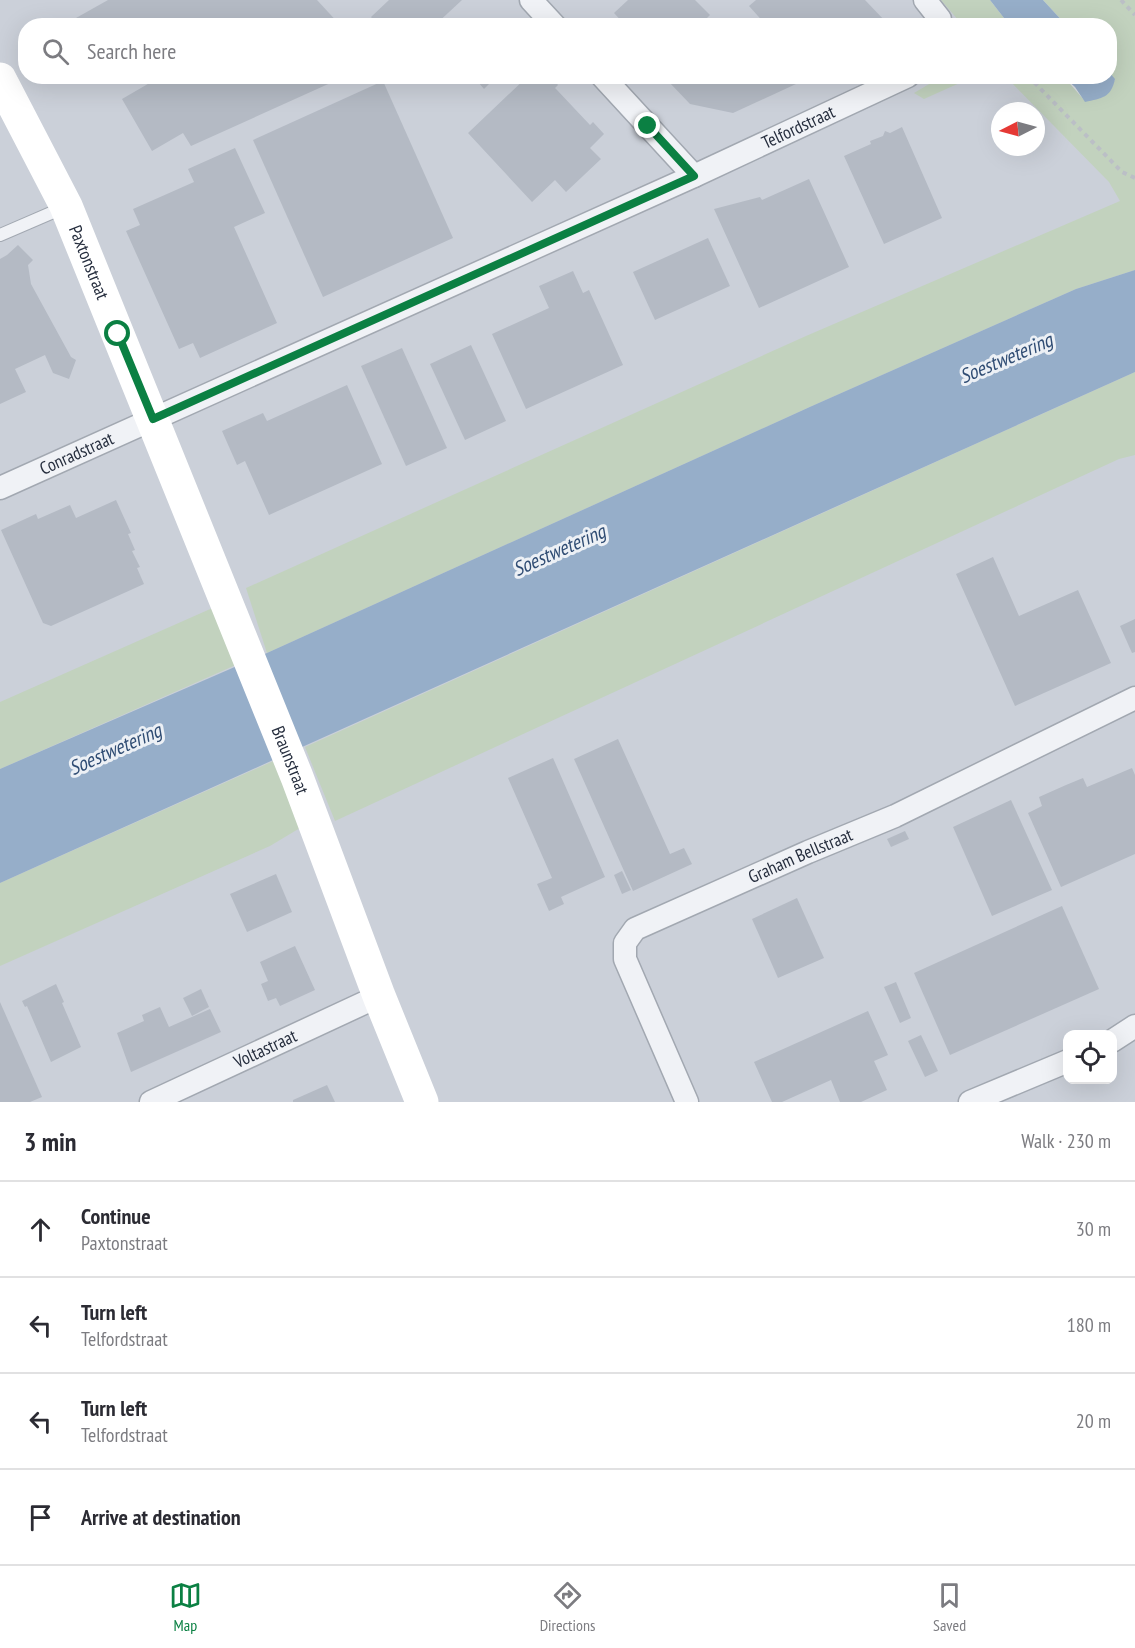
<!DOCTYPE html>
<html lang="en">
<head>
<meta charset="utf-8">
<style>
  body { margin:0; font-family:"PT Sans Narrow",sans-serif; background:#f2f2f3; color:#2b2b33 }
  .controls { position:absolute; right:18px; bottom:18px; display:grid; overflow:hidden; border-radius:12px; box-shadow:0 6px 24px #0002 }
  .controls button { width:54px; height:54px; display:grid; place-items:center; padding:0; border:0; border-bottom:2px solid #e1e1e2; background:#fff; color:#2b2b33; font:30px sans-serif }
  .compass { position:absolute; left:991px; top:102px; width:54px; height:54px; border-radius:50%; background:#fff; box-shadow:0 6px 24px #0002; rotate:264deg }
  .stop { position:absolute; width:18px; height:18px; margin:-14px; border:4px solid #0b8043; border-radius:50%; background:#fff }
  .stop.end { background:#0b8043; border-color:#fff; box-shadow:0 2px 6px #0008 }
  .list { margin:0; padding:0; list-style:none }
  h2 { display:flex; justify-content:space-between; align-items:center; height:78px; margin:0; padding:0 24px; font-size:26px }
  h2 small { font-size:20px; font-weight:400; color:#7c7c81 }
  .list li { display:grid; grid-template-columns:39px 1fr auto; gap:18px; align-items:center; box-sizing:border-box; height:96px; padding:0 24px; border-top:2px solid #e1e1e2 }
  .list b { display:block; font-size:22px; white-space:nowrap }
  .list p { margin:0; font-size:20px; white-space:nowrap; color:#7c7c81 }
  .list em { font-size:20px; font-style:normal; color:#7c7c81 }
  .icon { flex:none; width:33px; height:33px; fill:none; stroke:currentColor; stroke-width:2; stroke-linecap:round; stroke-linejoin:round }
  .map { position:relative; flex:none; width:1135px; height:1102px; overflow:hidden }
  .search { position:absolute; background:#fff; box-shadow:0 6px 24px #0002; left:18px; right:18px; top:18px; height:66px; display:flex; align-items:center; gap:15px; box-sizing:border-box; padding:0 21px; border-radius:24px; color:#7c7c81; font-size:22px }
  .sheet { height:462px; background:#fff }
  nav { display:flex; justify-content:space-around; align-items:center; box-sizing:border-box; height:84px; border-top:2px solid #e1e1e2; background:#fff; font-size:16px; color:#7c7c81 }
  nav a { display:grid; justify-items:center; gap:3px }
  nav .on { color:#0b8043 }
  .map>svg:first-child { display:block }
</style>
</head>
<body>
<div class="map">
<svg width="1135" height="1102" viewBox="0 0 1135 1102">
  <rect width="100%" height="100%" fill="#dde1e7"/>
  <!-- built -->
  <path fill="#cbd0d9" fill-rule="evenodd" d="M 0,0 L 957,0 L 981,25 L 26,26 L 26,76 L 1029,77 L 1135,190 L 1135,1102 L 0,1102 ZM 1000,111 L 1036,111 L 1036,147 L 1000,147 ZM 1068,1034 L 1112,1034 L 1112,1080 L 1068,1080 Z"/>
  <!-- green -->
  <g fill="#c2d2be">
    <polygon points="941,0 990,0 1004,18 1004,25 959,25 959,21"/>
    <polygon points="1043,0 1135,0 1135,270 1076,289 812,406 267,653 246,588 806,336 1120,201 1109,182 1006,77 1064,77 1085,101 1115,80 1110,73 1110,26 1066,25"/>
    <polygon points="941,77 941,76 973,77 924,99 914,93"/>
    <polygon points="1135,372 1135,455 1119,459 335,821 305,747"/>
    <polygon points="217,606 238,664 0,769 0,702"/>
    <polygon points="278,759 305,825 270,846 0,966 0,883"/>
  </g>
  <!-- water -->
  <g fill="#96aec9">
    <polygon points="990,0 1043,0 1066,25 1004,25 1004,18"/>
    <path d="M 1110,73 L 1115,79 C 1111,98 1102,98 1085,102 L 1075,87 L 1064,77 L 1110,76 Z"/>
    <polygon points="1135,270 1135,372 0,883 0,769 267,653 812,406 1076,289"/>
  </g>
  <!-- building -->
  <g fill="#b4bac4">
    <polygon points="108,0 317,0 341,26 80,26 76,18"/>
    <polygon points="389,0 462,0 434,26 379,26 371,17"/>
    <polygon points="628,0 695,0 710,15 699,26 626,26 614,13"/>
    <polygon points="756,0 865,0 886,22 882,26 767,26 749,6"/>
    <polygon points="151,76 346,76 191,146 183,133 152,151 122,99 153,81"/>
    <polygon points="473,76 497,76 484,89"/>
    <polygon points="528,76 551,76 558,85 555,88 557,90 590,125 593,122 604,134 590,148 601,159 566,192 555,180 532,202 468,133"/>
    <polygon points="675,76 789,76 796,84 733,113 690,104 669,82"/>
    <polygon points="383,81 453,238 323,297 253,140"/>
    <polygon points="902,127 942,218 884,244 844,156 871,144 870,141 883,136 885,131 890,133"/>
    <polygon points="235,148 265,213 234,227 277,323 200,358 193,343 179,349 126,231 140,225 133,209 194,182 188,169"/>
    <polygon points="809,179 849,267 759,308 714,209 760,197 762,200"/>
    <polygon points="708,238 730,286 655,320 633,272"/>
    <polygon points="18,245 33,260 28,265 31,284 71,357 76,360 69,379 53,373 45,355 15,369 26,392 0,404 0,259 7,255"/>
    <polygon points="573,271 583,293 589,290 623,365 526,409 492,334 549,308 539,286"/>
    <polygon points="471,345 506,421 465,440 430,364"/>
    <polygon points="402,348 447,448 406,466 361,366"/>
    <polygon points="347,385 382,464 269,515 245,461 237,465 222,431 263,413 267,421"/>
    <polygon points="116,500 131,533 128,534 135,550 132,551 140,567 137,568 144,584 51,626 43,623 1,530 36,514 38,519 70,505 76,518"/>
    <polygon points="993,557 1019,616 1078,590 1111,663 1015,706 956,574"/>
    <polygon points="1135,619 1135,652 1132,653 1120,626"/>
    <polygon points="618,739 670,854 684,848 692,864 633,891 574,759"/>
    <polygon points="553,758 605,877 561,897 564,904 549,911 537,884 552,878 508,778"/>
    <polygon points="1132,768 1135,775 1135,854 1061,887 1028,813 1042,806 1039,797 1066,785 1083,778 1087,787"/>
    <polygon points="1011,800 1052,890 992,916 953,827"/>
    <polygon points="905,831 909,839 891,847 887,839"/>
    <polygon points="622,871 631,890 622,894 614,875"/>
    <polygon points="276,874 292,912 247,932 230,894"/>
    <polygon points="797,898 824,958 778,978 752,919"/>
    <polygon points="1062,906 1099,989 950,1055 914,973"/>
    <polygon points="295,946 315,990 280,1006 276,998 268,1001 261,984 268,981 260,962"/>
    <polygon points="896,982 911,1018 900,1023 884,987"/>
    <polygon points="56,984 64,1002 62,1003 81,1047 51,1062 27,1006 25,1007 22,1001"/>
    <polygon points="201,989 209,1007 192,1016 183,998"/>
    <polygon points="0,1002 42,1097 30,1102 0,1102"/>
    <polygon points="160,1007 169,1027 210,1009 221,1032 131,1072 117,1033 144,1021 142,1015"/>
    <polygon points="868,1011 888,1055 874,1061 887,1090 861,1102 840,1102 831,1080 782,1102 772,1102 754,1062"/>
    <polygon points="921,1035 938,1071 925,1077 908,1041"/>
    <polygon points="327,1085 335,1102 293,1102 293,1100"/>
  </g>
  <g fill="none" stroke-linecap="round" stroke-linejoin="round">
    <!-- lane casing -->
    <g stroke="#a2a8b1" stroke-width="14">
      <polyline id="lane" points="0,235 65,207"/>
    </g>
    <!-- street casing -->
    <g stroke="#a2a8b1" stroke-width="25">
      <g id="street">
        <polyline points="531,0 555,26"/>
        <polyline points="925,0 940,19 940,26"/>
        <polyline points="602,76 694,176"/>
        <path id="s1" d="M 0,488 L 694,176 L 908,76"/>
        <polyline points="1112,1041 1135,1026"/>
        <path id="s2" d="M 151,1102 L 379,996"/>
        <path id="s3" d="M 687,1102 L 625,959 L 625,943 L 635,929 L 808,852 L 895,816 L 1135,698"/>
        <polyline points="970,1102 1068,1061"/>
      </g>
    </g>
    <!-- path -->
    <g stroke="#bbbfc6" stroke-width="4" stroke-dasharray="4.5 4.5" stroke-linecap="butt">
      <polyline points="1121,0 1135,15"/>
      <polyline points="1028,76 1122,172 1135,178"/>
    </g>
    <!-- lane -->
    <use href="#lane" stroke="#f0f2f6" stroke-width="12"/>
    <!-- street -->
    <use href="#street" stroke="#f0f2f6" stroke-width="22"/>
    <!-- secondary -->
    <path stroke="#fff" stroke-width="33" id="s4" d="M 0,79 L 66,206 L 297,777 L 379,996 L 422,1102"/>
  </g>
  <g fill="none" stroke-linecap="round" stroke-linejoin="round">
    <!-- route -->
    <polyline stroke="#0b8043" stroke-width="8" points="118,334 153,419 694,176 648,126"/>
  </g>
  <g text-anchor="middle" stroke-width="6" stroke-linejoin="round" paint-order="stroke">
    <!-- street labels -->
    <g font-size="18" fill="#262e3e" stroke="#ecf0f5">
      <text dy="6" stroke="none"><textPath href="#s1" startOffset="876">Telfordstraat</textPath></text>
      <text dy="6" stroke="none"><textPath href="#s4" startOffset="204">Paxtonstraat</textPath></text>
      <text dy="6" stroke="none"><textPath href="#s1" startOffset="84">Conradstraat</textPath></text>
      <text dy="6" stroke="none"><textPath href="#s4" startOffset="741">Braunstraat</textPath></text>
      <text dy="6" stroke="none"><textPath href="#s3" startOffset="370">Graham Bellstraat</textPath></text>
      <text dy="6" stroke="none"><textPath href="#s2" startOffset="126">Voltastraat</textPath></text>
    </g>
    <!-- water labels -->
    <g font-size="20" font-style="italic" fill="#2f4c73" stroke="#ecf0f5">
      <text transform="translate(1006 358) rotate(-23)" y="7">Soestwetering</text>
      <text transform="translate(559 550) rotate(-24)" y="7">Soestwetering</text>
      <text transform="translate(115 749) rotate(-24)" y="7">Soestwetering</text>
    </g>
  </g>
</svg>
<div class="controls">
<button><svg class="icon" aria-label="locate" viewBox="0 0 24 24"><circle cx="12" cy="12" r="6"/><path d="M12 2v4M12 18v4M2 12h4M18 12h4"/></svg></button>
</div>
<svg class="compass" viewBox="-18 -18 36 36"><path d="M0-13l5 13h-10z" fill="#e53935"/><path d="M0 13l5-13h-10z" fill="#7c7c81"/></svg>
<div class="stop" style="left:118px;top:334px"></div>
<div class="stop end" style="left:648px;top:126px"></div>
<div class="search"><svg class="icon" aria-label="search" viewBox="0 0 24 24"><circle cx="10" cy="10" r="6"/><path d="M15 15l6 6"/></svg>Search here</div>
</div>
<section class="sheet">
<h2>3 min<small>Walk · 230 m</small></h2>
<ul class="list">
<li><svg class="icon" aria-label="ahead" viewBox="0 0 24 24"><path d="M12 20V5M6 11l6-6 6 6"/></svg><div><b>Continue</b><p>Paxtonstraat</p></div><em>30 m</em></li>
<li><svg class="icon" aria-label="left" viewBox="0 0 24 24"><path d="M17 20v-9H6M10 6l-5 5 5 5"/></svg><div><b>Turn left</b><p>Telfordstraat</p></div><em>180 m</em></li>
<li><svg class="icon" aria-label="left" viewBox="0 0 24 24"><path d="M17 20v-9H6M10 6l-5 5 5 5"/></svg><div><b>Turn left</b><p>Telfordstraat</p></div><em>20 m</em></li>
<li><svg class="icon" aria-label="arrive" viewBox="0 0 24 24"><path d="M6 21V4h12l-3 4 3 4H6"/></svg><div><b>Arrive at destination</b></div></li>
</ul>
</section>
<nav>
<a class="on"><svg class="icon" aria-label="map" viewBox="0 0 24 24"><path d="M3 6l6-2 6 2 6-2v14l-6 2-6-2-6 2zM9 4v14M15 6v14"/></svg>Map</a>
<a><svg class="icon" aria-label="directions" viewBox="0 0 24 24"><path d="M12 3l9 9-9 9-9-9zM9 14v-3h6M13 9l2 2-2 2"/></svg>Directions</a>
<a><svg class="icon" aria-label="saved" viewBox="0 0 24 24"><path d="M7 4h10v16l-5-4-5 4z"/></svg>Saved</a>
</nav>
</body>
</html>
